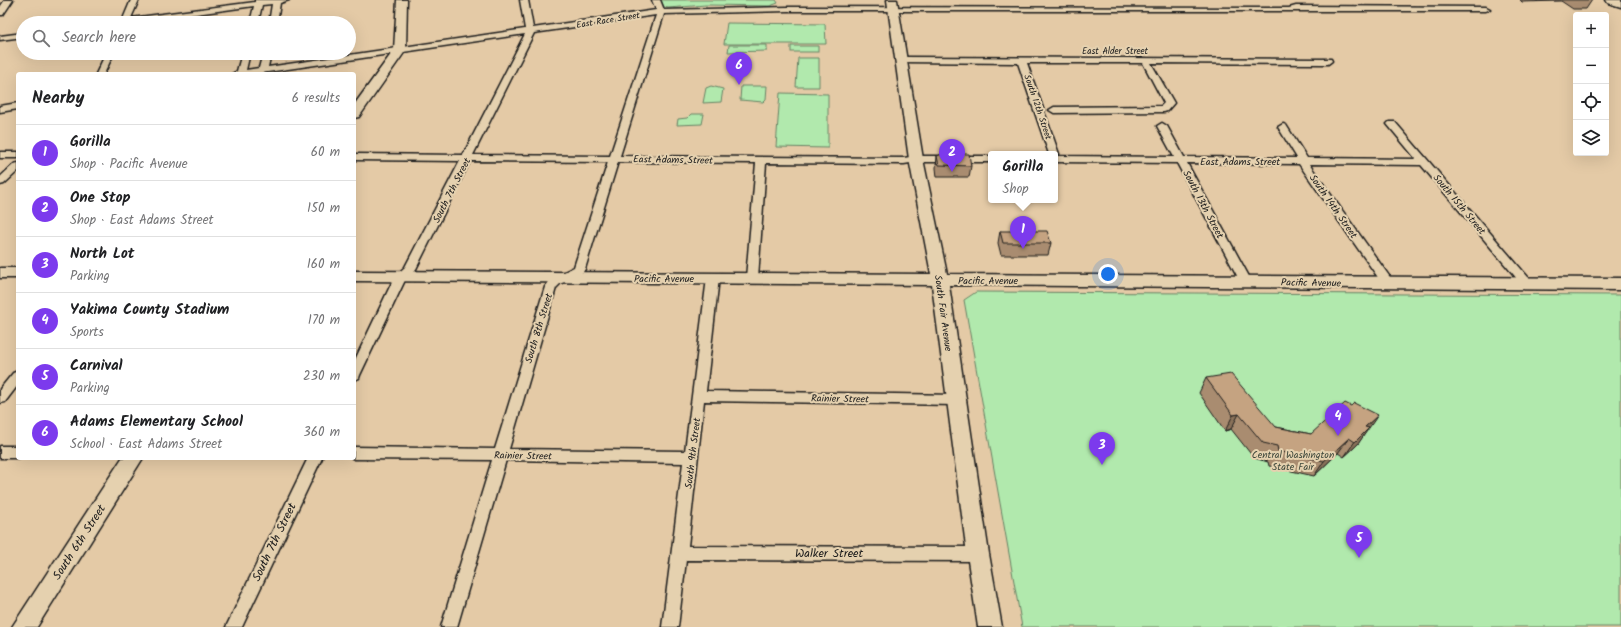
<!DOCTYPE html>
<html lang="en">
<head>
<meta charset="utf-8">
<style>
  body { margin:0; font-family:Kalam,sans-serif; background:#f6f6f6; color:#202124 }
  .controls { position:absolute; right:12px; top:12px; display:grid; overflow:hidden; border-radius:4px; box-shadow:0 4px 16px #0002 }
  .controls button { width:36px; height:36px; display:grid; place-items:center; padding:0; border:0; border-bottom:1px solid #e0e0e0; background:#fff; color:#202124; font:20px sans-serif }
  .you { position:absolute; left:1108px; top:274px; width:14px; height:14px; margin:-10px; border:3px solid #fff; border-radius:50%; background:#1a73e8; box-shadow:0 0 0 6px #1a73e833 }
  .badge { display:grid; place-items:center; width:26px; height:26px; border-radius:50%; background:#7c3aed; color:#fff; font-size:13px; font-weight:700 }
  .pin { position:absolute; translate:-50% -33px; filter:drop-shadow(0 1px 2px #0008) }
  .pin::after { content:''; position:absolute; top:21px; width:14px; height:12px; background:inherit; clip-path:polygon(0 0,100% 0,50% 100%) }
  .popup { position:absolute; left:988px; top:151px; width:70px; height:52px; box-sizing:border-box; display:grid; place-content:center; border-radius:4px; background:#fff; filter:drop-shadow(0 1px 3px #0005); font-size:13px; white-space:nowrap; color:#757577 }
  .popup b { font-size:15px; color:#202124 }
  .popup::after { content:''; position:absolute; left:50%; top:100%; margin-left:-8px; border:8px solid transparent; border-top-color:#fff }
  .list { margin:0; padding:0; list-style:none }
  h2 { display:flex; justify-content:space-between; align-items:center; height:52px; margin:0; padding:0 16px; font-size:17px }
  h2 small { font-size:13px; font-weight:400; color:#757577 }
  .list li { display:grid; grid-template-columns:26px 1fr auto; gap:12px; align-items:center; box-sizing:border-box; height:56px; padding:0 16px; border-top:1px solid #e0e0e0 }
  .list b { display:block; font-size:15px; white-space:nowrap }
  .list p { margin:0; font-size:13px; white-space:nowrap; color:#757577 }
  .list em { font-size:13px; font-style:normal; color:#757577 }
  .icon { flex:none; width:22px; height:22px; fill:none; stroke:currentColor; stroke-width:2; stroke-linecap:round; stroke-linejoin:round }
  .map { position:relative; flex:none; width:1621px; height:627px; overflow:hidden }
  .search { position:absolute; background:#fff; box-shadow:0 4px 16px #0002; left:16px; top:16px; width:340px; height:44px; display:flex; align-items:center; gap:10px; box-sizing:border-box; padding:0 14px; border-radius:22px; color:#757577; font-size:15px }
  .panel { position:absolute; background:#fff; box-shadow:0 4px 16px #0002; left:16px; top:72px; width:340px; height:388px; border-radius:4px }
  .map>svg:first-child { display:block }
</style>
</head>
<body>
<div class="map">
<svg width="1621" height="627" viewBox="0 0 1621 627">
  <rect width="100%" height="100%" fill="#e4caa6"/>
  <filter id="ink" filterUnits="userSpaceOnUse"><feTurbulence type="fractalNoise" baseFrequency=".025" numOctaves="2"/><feDisplacementMap in="SourceGraphic" scale="8" xChannelSelector="R" yChannelSelector="G"/><feConvolveMatrix kernelMatrix="1 2 1 2 8 2 1 2 1" color-interpolation-filters="sRGB"/></filter>
  <g filter="url(#ink)">
    <!-- green -->
    <g fill="#b1e9ad" stroke="#668264">
      <polygon points="661,0 776,0 778,3 770,6 706,5 668,8 664,7"/>
      <polygon points="727,23 825,24 826,44 724,44"/>
      <polygon points="729,45 767,45 767,51 728,52"/>
      <rect x="791" y="46" width="27" height="6"/>
      <polygon points="798,58 819,58 819,87 796,87"/>
      <polygon points="711,86 723,89 721,102 703,103 706,88"/>
      <polygon points="741,86 767,86 766,99 763,102 740,100"/>
      <polygon points="780,93 828,94 828,148 776,147"/>
      <polygon points="691,114 704,114 702,124 677,125 678,119 687,118"/>
      <polygon points="976,292 1621,295 1621,627 1022,627 964,300"/>
    </g>
    <g fill="none" stroke-linecap="round" stroke-linejoin="round">
      <!-- street casing -->
      <g stroke="#1c1c1c" stroke-width="3">
        <g id="street">
          <polygon points="5,0 13,0 3,15 0,15 0,7"/>
          <polygon points="131,0 139,0 131,18 255,2 255,0 289,0 280,3 277,23 269,23 272,4 262,5 258,23 250,23 254,6 131,23 109,23 123,19"/>
          <path d="M 520,0 L 528,0 L 533,28 L 656,10 L 652,0 L 660,0 L 664,10 L 788,7 L 1289,8 L 1296,6 L 1486,7 L 1490,9 L 1486,11 L 788,11 L 664,14 L 620,156 L 904,158 L 916,156 L 991,156 L 991,162 L 916,162 L 904,164 L 766,163 L 758,278 L 752,282 L 746,278 L 756,163 L 618,162 L 585,269 L 583,272 L 560,284 L 556,288 L 509,449 L 685,451 L 707,278 L 713,274 L 719,278 L 706,391 L 956,395 L 961,396 L 963,400 L 961,404 L 956,405 L 704,401 L 688,546 L 978,547 L 983,549 L 986,554 L 983,559 L 978,561 L 686,560 L 678,627 L 662,627 L 683,463 L 506,460 L 457,627 L 441,627 L 492,460 L 354,459 L 352,458 L 354,458 L 354,447 L 495,449 L 545,287 L 552,278 L 574,267 L 608,162 L 470,161 L 416,269 L 406,278 L 360,375 L 359,378 L 354,380 L 354,362 L 395,276 L 405,267 L 460,161 L 354,160 L 354,154 L 463,155 L 525,34 L 254,74 L 232,74 L 237,71 L 242,53 L 250,53 L 246,70 L 259,68 L 263,53 L 271,53 L 268,67 L 525,29 ZM 656,15 L 610,156 L 473,155 L 534,33 Z"/>
          <polygon points="23,33 23,37 0,40 0,36"/>
          <polygon points="106,53 114,53 104,74 96,74"/>
          <polygon points="902,57 1331,59 1332,61 1328,64 1151,63 1174,103 1167,111 1164,112 1054,113 1049,110 1054,107 1161,106 1164,103 1143,63 1027,63 1059,154 1057,156 1174,157 1157,126 1162,123 1167,126 1184,157 1297,158 1278,127 1283,124 1286,125 1307,158 1416,159 1387,124 1389,122 1395,122 1534,284 1528,288 1524,287 1421,165 1309,164 1392,280 1394,283 1388,287 1384,286 1299,164 1187,163 1252,282 1246,286 1242,285 1177,163 1055,162 1055,154 1049,154 1018,63 899,62 899,58"/>
          <polygon points="18,103 18,109 0,112 0,106"/>
          <rect x="0" y="152" width="18" height="6"/>
          <polygon points="18,163 18,171 4,184 0,185 0,177 14,164"/>
          <polygon points="18,371 18,385 5,402 0,403 0,389 13,373"/>
          <rect x="0" y="446" width="18" height="12"/>
          <polygon points="308,458 322,458 242,627 226,627"/>
        </g>
      </g>
      <!-- secondary casing -->
      <g stroke="#1c1c1c" stroke-width="3">
        <g id="secondary">
          <polygon points="397,0 407,0 406,50 359,117 354,118 354,105 394,50"/>
          <polygon points="887,0 897,0 923,159 947,274 1621,278 1621,290 949,285 989,554 1002,627 978,627 967,554 932,285 354,281 354,271 931,274 909,159"/>
          <rect x="0" y="268" width="18" height="10"/>
          <polygon points="122,458 143,458 37,627 12,627"/>
        </g>
      </g>
      <!-- highway casing -->
      <g stroke="#1c1c1c" stroke-width="3">
        <polygon id="highway" points="1606,0 1621,0 1621,7 1608,3"/>
      </g>
      <!-- street -->
      <use href="#street" fill="#e5d1af" fill-rule="evenodd"/>
      <!-- secondary -->
      <use href="#secondary" fill="#e5d1af" fill-rule="evenodd"/>
      <!-- highway -->
      <use href="#highway" fill="#e5d1af" fill-rule="evenodd"/>
    </g>
    <!-- wall -->
    <g fill="#a98c6f" stroke="#1c1c1c">
      <polygon points="1520,0 1592,0 1586,9 1573,9 1561,1 1522,2"/>
      <polygon points="937,156 971,166 969,177 937,177 936,168"/>
      <polygon points="1000,231 1051,243 1048,255 1001,255 998,243"/>
      <polygon points="1206,378 1276,427 1311,434 1368,428 1358,444 1344,457 1338,453 1314,476 1269,466 1268,462 1254,458 1231,429 1225,431 1199,393"/>
    </g>
    <!-- shaded-wall -->
    <g fill="#8a725a" stroke="#1c1c1c">
      <polygon points="1239,414 1231,429 1225,431 1233,415"/>
      <polygon points="1378,415 1358,444 1344,457 1365,427"/>
      <polygon points="1349,438 1338,453 1314,476 1324,461"/>
    </g>
    <!-- building -->
    <g fill="#c5a381" stroke="#1c1c1c">
      <polygon points="942,154 969,154 971,166 939,165 937,156"/>
      <polygon points="1000,231 1047,231 1051,243 1003,243"/>
      <polygon points="1231,374 1276,427 1311,434 1345,403 1351,406 1354,403 1378,415 1365,427 1369,428 1355,442 1349,438 1324,461 1278,451 1277,446 1263,443 1239,414 1233,415 1206,378"/>
    </g>
  </g>
  <g text-anchor="middle" stroke-width="4" stroke-linejoin="round" paint-order="stroke">
    <!-- far-street labels -->
    <g font-size="9" fill="#1c1c1c" stroke="#e5d1af">
      <text transform="translate(608 20) rotate(-9)" y="3">East Race Street</text>
      <text x="1115" y="54">East Alder Street</text>
      <text transform="translate(1038 107) rotate(71)" y="3">South 12th Street</text>
    </g>
    <!-- street labels -->
    <g font-size="10" fill="#1c1c1c" stroke="#e5d1af">
      <text transform="translate(673 159) rotate(1)" y="4">East Adams Street</text>
      <text x="1240" y="165">East Adams Street</text>
      <text transform="translate(451 190) rotate(-63)" y="4">South 7th Street</text>
      <text transform="translate(1204 204) rotate(62)" y="4">South 13th Street</text>
      <text transform="translate(1460 204) rotate(50)" y="4">South 15th Street</text>
      <text transform="translate(1334 206) rotate(55)" y="4">South 14th Street</text>
      <text x="664" y="282">Pacific Avenue</text>
      <text x="988" y="284">Pacific Avenue</text>
      <text transform="translate(1311 282) rotate(1)" y="4">Pacific Avenue</text>
      <text transform="translate(944 313) rotate(82)" y="4">South Fair Avenue</text>
      <text transform="translate(538 328) rotate(-73)" y="4">South 8th Street</text>
      <text transform="translate(840 398) rotate(1)" y="4">Rainier Street</text>
      <text transform="translate(692 453) rotate(-83)" y="4">South 9th Street</text>
      <text transform="translate(523 455) rotate(1)" y="4">Rainier Street</text>
    </g>
    <!-- park labels -->
    <g font-size="10" fill="#3a4539" stroke="#e5d1af">
      <text x="1293" y="458">Central Washington<tspan x="1293" dy="12">State Fair</tspan></text>
    </g>
    <!-- near-street labels -->
    <g font-size="12" fill="#1c1c1c" stroke="#e5d1af">
      <text transform="translate(79 542) rotate(-57)" y="4">South 6th Street</text>
      <text transform="translate(274 542) rotate(-64)" y="4">South 7th Street</text>
      <text x="829" y="557">Walker Street</text>
    </g>
  </g>
</svg>
<div class="controls">
<button>+</button>
<button>−</button>
<button><svg class="icon" aria-label="locate" viewBox="0 0 24 24"><circle cx="12" cy="12" r="6"/><path d="M12 2v4M12 18v4M2 12h4M18 12h4"/></svg></button>
<button><svg class="icon" aria-label="layers" viewBox="0 0 24 24"><path d="M12 4l9 5-9 5-9-5zM3 14l9 5 9-5"/></svg></button>
</div>
<div class="you"></div>
<div class="pin badge" style="left:1023px;top:249px">1</div>
<div class="popup"><b>Gorilla</b>Shop</div>
<div class="pin badge" style="left:952px;top:172px">2</div>
<div class="pin badge" style="left:1102px;top:465px">3</div>
<div class="pin badge" style="left:1338px;top:436px">4</div>
<div class="pin badge" style="left:1359px;top:558px">5</div>
<div class="pin badge" style="left:739px;top:85px">6</div>
<div class="search"><svg class="icon" aria-label="search" viewBox="0 0 24 24"><circle cx="10" cy="10" r="6"/><path d="M15 15l6 6"/></svg>Search here</div>
<section class="panel">
<h2>Nearby<small>6 results</small></h2>
<ul class="list">
<li><span class="badge">1</span><div><b>Gorilla</b><p>Shop · Pacific Avenue</p></div><em>60 m</em></li>
<li><span class="badge">2</span><div><b>One Stop</b><p>Shop · East Adams Street</p></div><em>150 m</em></li>
<li><span class="badge">3</span><div><b>North Lot</b><p>Parking</p></div><em>160 m</em></li>
<li><span class="badge">4</span><div><b>Yakima County Stadium</b><p>Sports</p></div><em>170 m</em></li>
<li><span class="badge">5</span><div><b>Carnival</b><p>Parking</p></div><em>230 m</em></li>
<li><span class="badge">6</span><div><b>Adams Elementary School</b><p>School · East Adams Street</p></div><em>360 m</em></li>
</ul>
</section>
</div>
</body>
</html>
